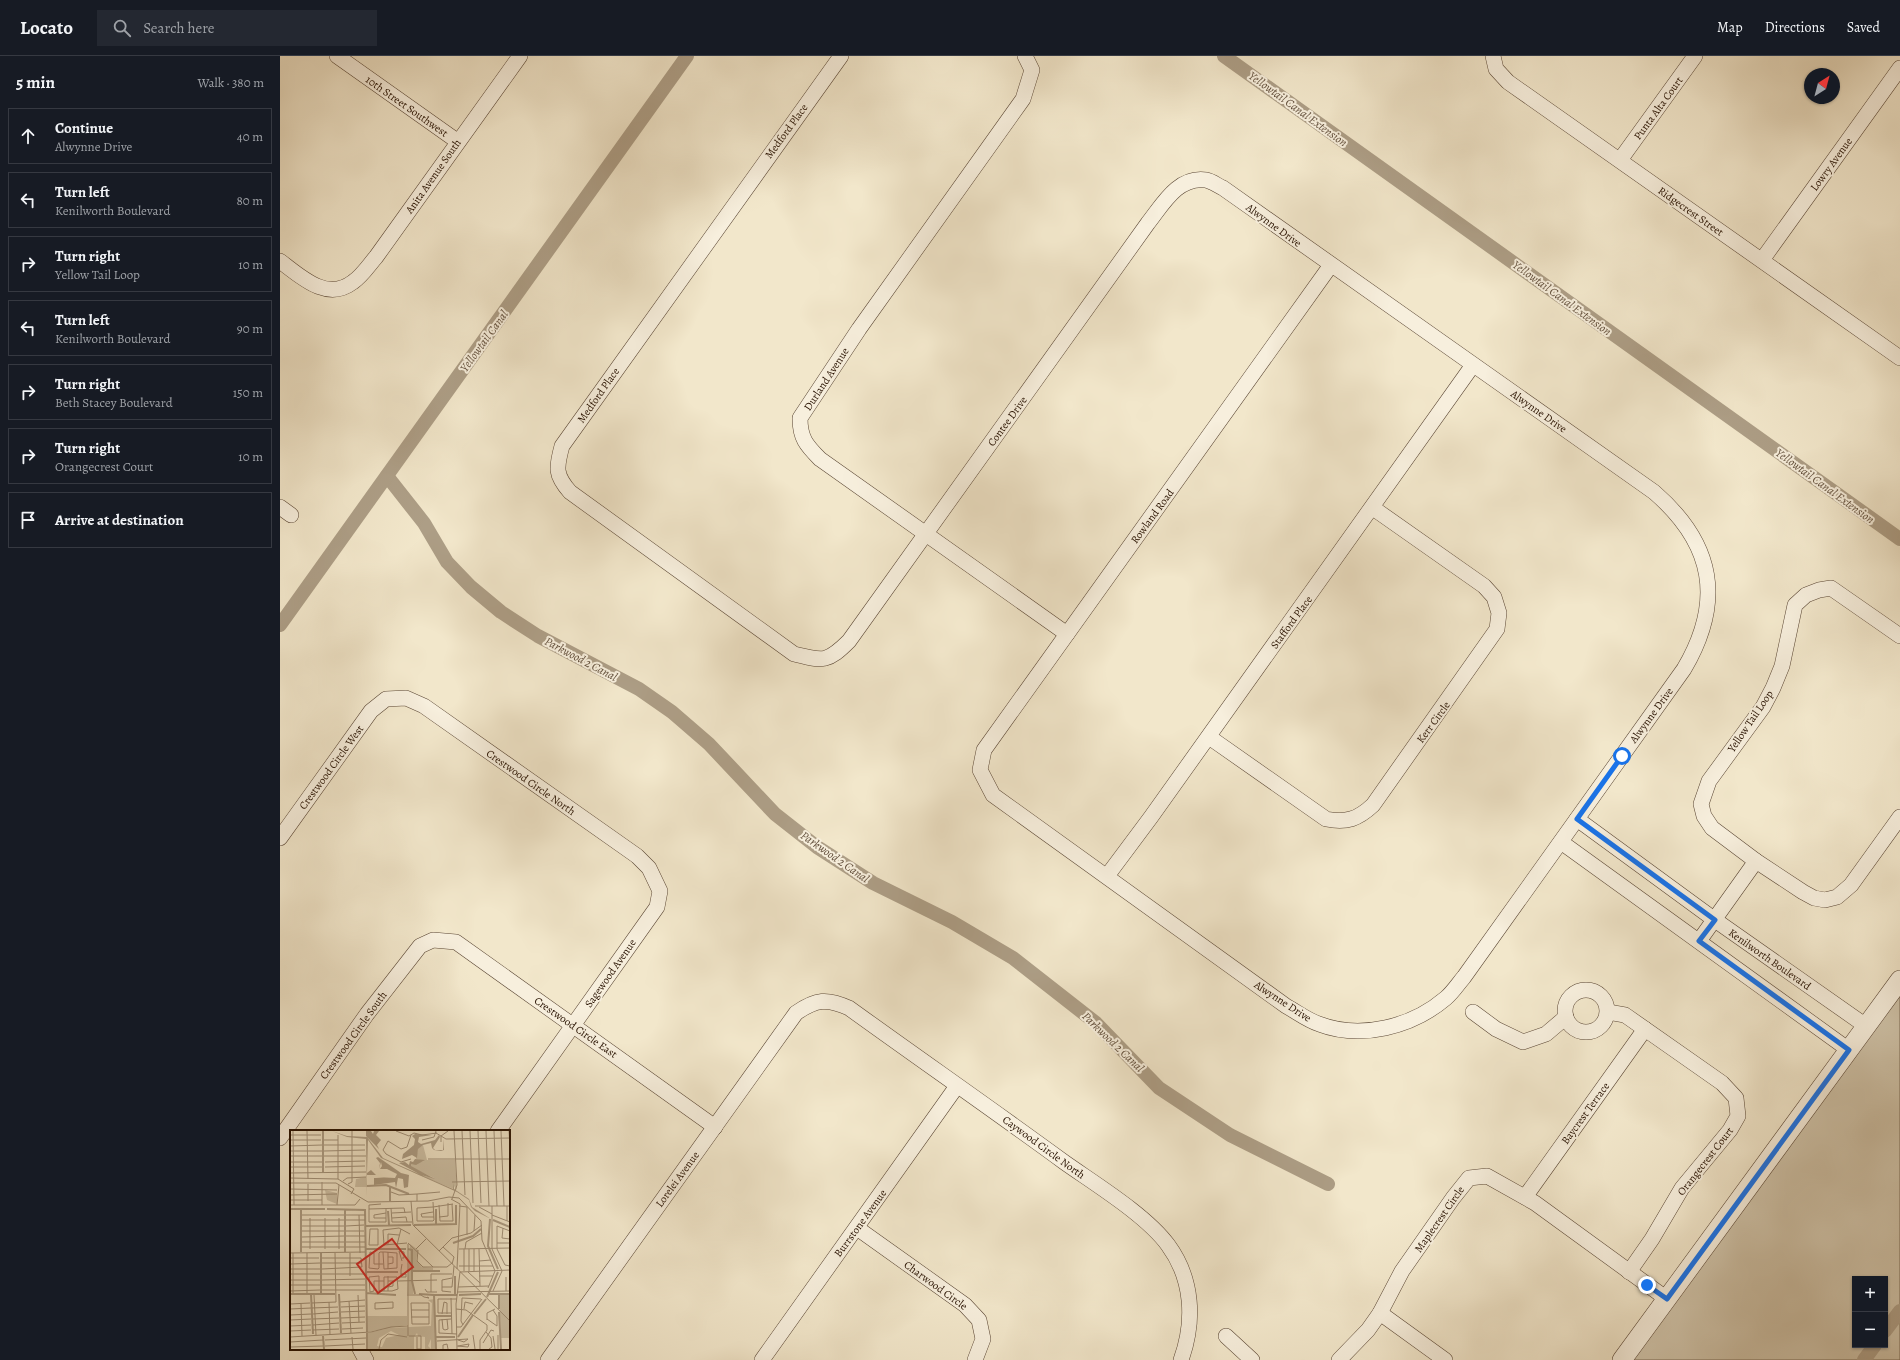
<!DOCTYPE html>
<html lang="en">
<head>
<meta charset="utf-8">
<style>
  body { margin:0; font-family:Alegreya,serif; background:#242831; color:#f1f3f6 }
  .controls { position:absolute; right:12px; bottom:12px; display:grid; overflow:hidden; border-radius:0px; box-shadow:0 1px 3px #0004 }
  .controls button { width:36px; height:36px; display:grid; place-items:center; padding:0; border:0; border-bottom:1px solid #363941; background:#171b24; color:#f1f3f6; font:20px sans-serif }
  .compass { position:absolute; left:1524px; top:12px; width:36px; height:36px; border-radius:50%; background:#171b24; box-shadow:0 1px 3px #0004; rotate:36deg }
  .stop { position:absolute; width:12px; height:12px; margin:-9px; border:3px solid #1a73e8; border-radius:50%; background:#fff }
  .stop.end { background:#1a73e8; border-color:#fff; box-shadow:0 1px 4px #0008 }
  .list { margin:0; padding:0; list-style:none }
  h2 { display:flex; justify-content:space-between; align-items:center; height:52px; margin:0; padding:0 16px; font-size:17px }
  h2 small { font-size:13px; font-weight:400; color:#9ea1a6 }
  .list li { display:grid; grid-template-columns:26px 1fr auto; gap:12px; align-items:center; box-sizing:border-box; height:56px; margin:0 8px 8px; padding:0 8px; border:1px solid #363941; border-radius:0px }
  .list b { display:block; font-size:15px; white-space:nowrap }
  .list p { margin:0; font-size:13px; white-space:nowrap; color:#9ea1a6 }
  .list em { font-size:13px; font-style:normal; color:#9ea1a6 }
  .icon { flex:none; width:22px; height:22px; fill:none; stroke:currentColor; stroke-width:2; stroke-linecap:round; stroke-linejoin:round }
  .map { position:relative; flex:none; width:1620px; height:1304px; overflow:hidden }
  header { display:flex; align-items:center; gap:24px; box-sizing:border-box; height:56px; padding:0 20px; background:#171b24; border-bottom:1px solid #363941 }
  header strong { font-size:19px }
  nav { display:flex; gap:22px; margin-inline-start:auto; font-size:14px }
  .search { width:280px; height:36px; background:#242831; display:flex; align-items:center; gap:10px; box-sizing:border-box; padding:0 14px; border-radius:0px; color:#9ea1a6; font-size:15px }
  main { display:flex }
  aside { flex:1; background:#171b24 }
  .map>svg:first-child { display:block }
</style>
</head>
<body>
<header>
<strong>Locato</strong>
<div class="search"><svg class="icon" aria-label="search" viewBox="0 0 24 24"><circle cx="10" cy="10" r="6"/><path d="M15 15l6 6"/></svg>Search here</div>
<nav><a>Map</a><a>Directions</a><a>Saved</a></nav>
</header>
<main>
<aside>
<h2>5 min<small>Walk · 380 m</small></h2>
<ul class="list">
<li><svg class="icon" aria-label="ahead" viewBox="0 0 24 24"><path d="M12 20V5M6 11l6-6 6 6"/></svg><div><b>Continue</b><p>Alwynne Drive</p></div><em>40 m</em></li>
<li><svg class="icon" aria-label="left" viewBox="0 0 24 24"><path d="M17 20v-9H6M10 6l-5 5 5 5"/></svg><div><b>Turn left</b><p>Kenilworth Boulevard</p></div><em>80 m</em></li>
<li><svg class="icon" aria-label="right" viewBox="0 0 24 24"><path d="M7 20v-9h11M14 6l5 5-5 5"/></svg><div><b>Turn right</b><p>Yellow Tail Loop</p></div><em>10 m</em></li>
<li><svg class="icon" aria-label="left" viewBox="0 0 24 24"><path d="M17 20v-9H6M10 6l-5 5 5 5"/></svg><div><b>Turn left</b><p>Kenilworth Boulevard</p></div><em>90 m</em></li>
<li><svg class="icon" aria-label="right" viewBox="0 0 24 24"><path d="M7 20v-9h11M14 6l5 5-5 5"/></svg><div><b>Turn right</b><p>Beth Stacey Boulevard</p></div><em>150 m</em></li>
<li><svg class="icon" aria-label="right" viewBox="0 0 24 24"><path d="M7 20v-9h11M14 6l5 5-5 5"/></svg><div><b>Turn right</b><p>Orangecrest Court</p></div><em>10 m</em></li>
<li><svg class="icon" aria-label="arrive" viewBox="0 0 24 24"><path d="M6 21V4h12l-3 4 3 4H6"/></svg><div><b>Arrive at destination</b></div></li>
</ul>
</aside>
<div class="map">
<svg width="1620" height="1304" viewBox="0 0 1620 1304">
  <rect width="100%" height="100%" fill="#f2e7cb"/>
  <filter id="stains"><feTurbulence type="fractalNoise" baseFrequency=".005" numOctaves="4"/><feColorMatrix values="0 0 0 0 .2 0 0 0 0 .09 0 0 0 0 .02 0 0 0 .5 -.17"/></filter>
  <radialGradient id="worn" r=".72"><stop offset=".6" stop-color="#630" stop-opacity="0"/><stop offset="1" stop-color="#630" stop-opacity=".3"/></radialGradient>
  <!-- green -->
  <path fill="#cfc3a9" stroke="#7b6a55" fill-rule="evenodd" d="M 1620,936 L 1620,1304 L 1351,1304 ZM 1575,1223 L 1605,1223 L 1605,1289 L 1575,1289 Z"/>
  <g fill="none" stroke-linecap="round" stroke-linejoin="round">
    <!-- canal -->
    <g stroke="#ad9e86" stroke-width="14">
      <polyline points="944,0 1620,483"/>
      <polyline points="107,420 144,467 167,506 191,531 221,556 258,580 359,633 392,656 429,688 495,758 537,791 593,827 672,866 733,902 816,967 879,1032 950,1079 1048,1128"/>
      <polyline points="0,569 407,0"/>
      <polyline points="1605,1275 1620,1255"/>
      <polyline points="1584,1304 1595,1289"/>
    </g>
    <!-- minor casing -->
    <g stroke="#5a4634" stroke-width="16">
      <g id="minor">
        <polyline points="57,0 177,85"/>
        <path d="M 561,0 L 282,390 C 276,412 275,419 290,436 L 514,598 C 543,605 547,607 569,585 L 868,167 C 883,148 898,120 926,124 C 932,125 938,130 943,132 L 1374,436 C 1434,488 1444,545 1404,613 L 1184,921 C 1178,928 1173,936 1166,942 C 1132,971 1081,984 1039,968 C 1027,964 1017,956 1006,950 L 713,739 L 700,714 L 704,694 L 1051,209"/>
        <path d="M 745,0 L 752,14 L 743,43 L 579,273 L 520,362 C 520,382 526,389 540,403 L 787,578"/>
        <polyline points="1213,0 1216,13 1228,26 1620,302"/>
        <polyline points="1340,104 1415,0"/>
        <polyline points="1482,204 1620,12"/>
        <path d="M 0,205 C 21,221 47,246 73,226 C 82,220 89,209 96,201 L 240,0"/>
        <polyline points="0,451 11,459"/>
        <polyline points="1620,580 1551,532 1539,534 1526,539 1515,549 1502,610 1493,632 1483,651 1429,725 1421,748 1424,760 1432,772 1476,805 1523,836 1534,842 1545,844 1557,841 1571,829 1620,761"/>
        <path d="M 929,681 L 1046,763 C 1067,767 1078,763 1093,749 L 1217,573 L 1219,557 L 1214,541 L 1204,530 L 1093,452"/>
        <polyline points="1297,763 1435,864 1586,970"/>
        <polyline points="0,782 91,655 106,643 126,642 144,650 357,800 369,812 380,835 377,851 218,1075"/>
        <polyline points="1281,786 1569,994"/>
        <polyline points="827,820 871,761 1193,309"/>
        <polyline points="1419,885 1476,805"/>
        <circle cx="1306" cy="955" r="21"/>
        <polyline points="1193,956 1216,973 1243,986 1266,978 1286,961"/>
        <polyline points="1328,956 1345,959 1442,1027 1456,1042 1458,1060 1450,1074 1402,1132 1372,1183 1349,1216"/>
        <polyline points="0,1082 87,958 140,890 153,884 176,886 435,1071"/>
        <polyline points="1245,1141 1365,973"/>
        <polyline points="577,1172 685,1249 699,1264 703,1283 695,1304"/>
        <polyline points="1100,1257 1165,1304"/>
        <polyline points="946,1280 972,1304"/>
        <polyline points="80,1293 86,1304"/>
        <path d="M 268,1304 L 516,957 C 536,943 547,942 569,952 C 641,1004 713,1054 784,1106 C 815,1128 866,1159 888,1189 C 913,1223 915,1265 901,1304"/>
        <polyline points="482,1304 677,1030"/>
        <polyline points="1059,1304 1088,1274 1100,1257 1122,1215 1173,1142 1189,1122 1207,1120 1255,1147 1387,1243"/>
      </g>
    </g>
    <!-- tertiary casing -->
    <g stroke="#5a4634" stroke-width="20">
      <polyline id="tertiary" points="1342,1304 1620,924"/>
    </g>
    <!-- minor -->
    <use href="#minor" stroke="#f7efdd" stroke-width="15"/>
    <!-- tertiary -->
    <use href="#tertiary" stroke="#f7efdd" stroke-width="19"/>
  </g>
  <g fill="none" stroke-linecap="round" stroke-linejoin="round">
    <!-- route -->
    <polyline stroke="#1a73e8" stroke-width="5" points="1342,700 1297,763 1435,864 1419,885 1569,994 1387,1243 1367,1229"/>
  </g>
  <g text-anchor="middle" stroke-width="4" stroke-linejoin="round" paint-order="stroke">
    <!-- street labels -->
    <g font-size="11" fill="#271101" stroke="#f7efdd">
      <text transform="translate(127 50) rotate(35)" y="4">10th Street Southwest</text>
      <text transform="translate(1378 52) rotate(-54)" y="4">Punta Alta Court</text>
      <text transform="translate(506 75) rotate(-54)" y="4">Medford Place</text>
      <text transform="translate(1551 108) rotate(-54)" y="4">Lowry Avenue</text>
      <text transform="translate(153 120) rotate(-55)" y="4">Anita Avenue South</text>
      <text transform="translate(1411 155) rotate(35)" y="4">Ridgecrest Street</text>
      <text transform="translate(994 169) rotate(36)" y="4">Alwynne Drive</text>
      <text transform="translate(546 323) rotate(-57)" y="4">Durland Avenue</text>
      <text transform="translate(318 339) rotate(-55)" y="4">Medford Place</text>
      <text transform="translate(1259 355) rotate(35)" y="4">Alwynne Drive</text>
      <text transform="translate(727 365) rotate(-54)" y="4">Contee Drive</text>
      <text transform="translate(872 460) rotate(-54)" y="4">Rowland Road</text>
      <text transform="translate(1011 566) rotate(-54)" y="4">Stafford Place</text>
      <text transform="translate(1371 659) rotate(-54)" y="4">Alwynne Drive</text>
      <text transform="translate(1470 665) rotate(-56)" y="4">Yellow Tail Loop</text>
      <text transform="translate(1153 666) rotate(-54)" y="4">Kerr Circle</text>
      <text transform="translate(51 711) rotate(-54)" y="4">Crestwood Circle West</text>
      <text transform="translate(251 726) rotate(35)" y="4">Crestwood Circle North</text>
      <text transform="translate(1490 903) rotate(35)" y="4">Kenilworth Boulevard</text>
      <text transform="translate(330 917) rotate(-55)" y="4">Sagewood Avenue</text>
      <text transform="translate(1003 945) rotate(33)" y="4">Alwynne Drive</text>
      <text transform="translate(296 971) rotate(35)" y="4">Crestwood Circle East</text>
      <text transform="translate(73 979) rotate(-54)" y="4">Crestwood Circle South</text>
      <text transform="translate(1305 1057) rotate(-54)" y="4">Baycrest Terrace</text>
      <text transform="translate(764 1091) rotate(36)" y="4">Caywood Circle North</text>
      <text transform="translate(1425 1105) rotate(-52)" y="4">Orangecrest Court</text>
      <text transform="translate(397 1123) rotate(-54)" y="4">Lorelei Avenue</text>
      <text transform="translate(1159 1163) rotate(-55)" y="4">Maplecrest Circle</text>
      <text transform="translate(580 1167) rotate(-54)" y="4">Burrstone Avenue</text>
      <text transform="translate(656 1229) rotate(36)" y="4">Charwood Circle</text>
    </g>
    <!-- water labels -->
    <g font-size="12" font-style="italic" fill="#63503d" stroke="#f7efdd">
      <text transform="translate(1018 53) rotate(36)" y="4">Yellowtail Canal Extension</text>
      <text transform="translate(1282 242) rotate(36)" y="4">Yellowtail Canal Extension</text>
      <text transform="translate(204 285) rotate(-54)" y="4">Yellowtail Canal</text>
      <text transform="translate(1545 430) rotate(36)" y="4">Yellowtail Canal Extension</text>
      <text transform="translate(301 603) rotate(28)" y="4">Parkwood 2 Canal</text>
      <text transform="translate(555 801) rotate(35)" y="4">Parkwood 2 Canal</text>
      <text transform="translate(833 986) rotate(44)" y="4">Parkwood 2 Canal</text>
    </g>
  </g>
  <!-- overview -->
  <g transform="translate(10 1074)">
    <rect width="220" height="220" fill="#f2e7cb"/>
    <path d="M 133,15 L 137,30 L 165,30 L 167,60 L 164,56 L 164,59 L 129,45 L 106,34 L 133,46 L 144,48 L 121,37 L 121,34 L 134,31 L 126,29 L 128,18 ZM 76,47 L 77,57 L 65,57 L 66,49 ZM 35,60 L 47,63 L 47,74 L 37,70 ZM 120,114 L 128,120 L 126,130 L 132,137 L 143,138 L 143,141 L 123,141 L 123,164 L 117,164 ZM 220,164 L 220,208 L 211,208 L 209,165 ZM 145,169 L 146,219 L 141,219 L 141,209 L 138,216 L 141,219 L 135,219 L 135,207 L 128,206 L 127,203 L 124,207 L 124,219 L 78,219 L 78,203 L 99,198 L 141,196 L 142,173 L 138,170 ZM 101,201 L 109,205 L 96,208 L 92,217 L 87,216 L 89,208 ZM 77,186 L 117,186 L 117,195 L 77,202 Z" fill="#cfc3a9" fill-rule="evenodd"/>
    <path d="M 42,1 L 57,6 L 77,7 L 93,28 L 163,59 L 164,53 L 164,59 L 179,69 L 182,77 L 201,89 L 185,81 L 181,77 L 179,70 L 167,62 L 91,28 L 78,10 L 77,43 L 81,40 L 86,45 L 77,45 L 77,67 L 76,9 L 57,7 ZM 76,1 L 81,1 L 83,4 L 84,1 L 89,1 L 86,5 L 91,10 L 87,15 L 89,19 L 76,6 ZM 125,4 L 142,5 L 129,7 L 128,12 L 131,14 L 145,10 L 149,5 L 150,7 L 143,18 L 145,20 L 153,20 L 154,9 L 154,20 L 151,21 L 144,20 L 142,18 L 141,13 L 133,15 L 128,19 L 127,28 L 122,25 L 112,29 L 113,24 L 124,15 L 125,9 L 122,6 ZM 88,27 L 111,43 L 119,45 L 118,57 L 114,58 L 113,49 L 108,48 L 106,58 L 105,52 L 84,55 L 84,48 L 94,48 L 86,47 L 105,48 L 107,44 L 97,39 L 90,39 L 92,36 L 91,32 L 89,39 L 90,33 L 86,28 ZM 125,29 L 135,30 L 126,35 L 121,34 L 121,36 L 145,49 L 131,45 L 109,33 L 115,32 L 119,35 L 120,31 L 123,32 Z" fill="#ad9e86"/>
    <path fill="none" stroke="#ad9e86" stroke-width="2" d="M 33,1 L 33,42M 77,56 L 96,55 L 119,64M 100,56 L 100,71M 0,79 L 35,79M 11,79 L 11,122M 37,79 L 75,80 L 77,202M 55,79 L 55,122M 146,79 L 146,94M 98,81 L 99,95M 200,89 L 198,116 L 208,139M 203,90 L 220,97M 124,95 L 166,94 L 166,75M 76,96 L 121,95M 163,113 L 183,106 L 191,99M 76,119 L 116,119M 118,119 L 122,120 L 122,150M 31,123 L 31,164M 122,141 L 150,141M 76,142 L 108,142M 122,151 L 125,164M 76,163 L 106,165M 0,164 L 45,164M 21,164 L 23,204M 49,164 L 51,203M 129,164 L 144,165 L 146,219M 199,164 L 220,164M 209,164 L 209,179M 144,165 L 167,165M 165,165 L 165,146M 169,165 L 191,164M 197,167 L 208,142M 209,182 L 211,219M 184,184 L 196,169M 145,186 L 161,186M 77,203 L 77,219M 33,206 L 34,219M 146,207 L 165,207M 168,207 L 183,185"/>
    <path fill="none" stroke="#a1917a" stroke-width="1" d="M 3,1 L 4,75M 17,1 L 18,49M 106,1 L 119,6 L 124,3 L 132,5 L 147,3M 172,1 L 175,65M 180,1 L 183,73M 188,1 L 191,73M 196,1 L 199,76M 204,1 L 207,76M 211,1 L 214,76M 219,1 L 220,18M 146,3 L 156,9 L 220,8M 0,5 L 31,5M 48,5 L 48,49M 0,10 L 31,10M 34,10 L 48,10M 132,10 L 144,7 L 146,1M 151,12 L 151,6 L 158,1M 34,15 L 75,15M 0,16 L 32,15M 111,19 L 98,11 L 93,20 L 96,24 L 111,32 L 121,29M 111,19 L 117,17 L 121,5M 0,21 L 32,21M 34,21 L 75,20M 0,26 L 32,26M 34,26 L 76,26M 138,29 L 220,29M 0,32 L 32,32M 35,32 L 75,31M 0,37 L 32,37M 35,37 L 75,36M 0,43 L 76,42M 0,48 L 48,49 L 64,59 L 61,64M 53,51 L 57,48 L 76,47M 32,52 L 32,75M 162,52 L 220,51M 0,53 L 46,53 L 78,72 L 138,71 L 159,67 L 169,68 L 191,91 L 192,110 L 205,141M 18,54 L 18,71M 58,54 L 62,52 L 62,1M 0,59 L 47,60M 101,62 L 109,65 L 127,64M 0,65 L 47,64M 161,69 L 170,74 L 167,139M 162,69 L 167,55 L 164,1M 0,70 L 32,70M 121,71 L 123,95 L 220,191M 127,71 L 127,64 L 150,62M 143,72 L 144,90 L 143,91 L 127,91 L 127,78 L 143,77M 91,74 L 79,75 L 79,92 L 96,92 L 96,78M 0,75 L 65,75 L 70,69M 47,75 L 49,55M 149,75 L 150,91 L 163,91 L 162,74M 169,76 L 177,77 L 177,105M 185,76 L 220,76M 202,76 L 202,119 L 212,141 L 203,161M 217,76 L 217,91M 143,77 L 163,74M 189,77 L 202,84M 101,78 L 102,92 L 122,92M 79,79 L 114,78 L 115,83M 143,82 L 131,84 L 132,87 L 144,87M 96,83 L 84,85 L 84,88 L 96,88M 102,83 L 121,82M 12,85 L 54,85M 56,85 L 75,85M 69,85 L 70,123M 202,85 L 220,92M 149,87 L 158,86 L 158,73M 20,88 L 20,119M 35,88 L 35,119M 49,88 L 49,119M 102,88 L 116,87 L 117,92M 12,90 L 54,90M 56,90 L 75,90M 12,96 L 54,96M 56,96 L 74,95M 207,96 L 207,119 L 215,135 L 220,136M 207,96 L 220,101M 213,98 L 212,108 L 220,109M 80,99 L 88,99 L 88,115 L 79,115 ZM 12,101 L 54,101M 56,101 L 74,101M 184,101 L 185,85M 56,106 L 75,106M 12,107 L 54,106M 12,112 L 54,112M 56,112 L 75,112M 117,113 L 94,115 L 93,100 L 109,98 L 120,104M 118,113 L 143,137M 207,113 L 220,113M 118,114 L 118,206M 98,115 L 98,104 L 109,105M 107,115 L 111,99M 12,117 L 54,117M 56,117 L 75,117M 153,117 L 164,127 L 162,134M 126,119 L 136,109M 169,119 L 220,118M 174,119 L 174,141M 175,119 L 176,112 L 192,103M 179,119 L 179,141M 184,119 L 184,141M 189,119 L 190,156M 128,120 L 127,131 L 133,137 L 157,137 L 162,133M 149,121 L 162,108 L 181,103 L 192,95M 93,122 L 94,139 L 107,138 L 107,123 L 95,122 L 90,122 L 89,123 L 89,138 L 88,139 L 79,138 L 80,122 L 84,123 L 84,134 L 93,134M 98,122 L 98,139M 0,123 L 75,122M 3,123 L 3,163M 17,123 L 17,163M 45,123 L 46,172M 60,123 L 60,146M 98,127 L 103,127 L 103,133 L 98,134M 0,128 L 29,128M 112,128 L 114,128 L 114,122 L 109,121 L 112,131M 189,131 L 201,130M 32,133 L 72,133M 0,134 L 30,133M 169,136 L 203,136M 0,139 L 30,139M 32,139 L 72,137 L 71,128 L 32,128M 170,142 L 220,140M 178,142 L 190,153M 0,144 L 30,144M 32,144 L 75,144M 111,144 L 116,144 L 116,147 L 111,147 L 111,140 L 112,134M 98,146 L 98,161M 189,146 L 203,146M 216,147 L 216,161M 0,150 L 30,150M 32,150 L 75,149M 94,151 L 84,151 L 84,161 L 80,162 L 79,147 L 89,146 L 89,161 L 102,161 L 108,159 L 107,147 L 94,147 L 94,161M 98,151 L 103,151 L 103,156 L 98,157M 108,151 L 147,150M 0,155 L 30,155M 32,155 L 75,155M 152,157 L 162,157 L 164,136M 168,157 L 199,156M 198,158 L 205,141M 135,159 L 137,162 L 147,162M 32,160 L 75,160M 0,161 L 30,160M 141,162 L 141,144 L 162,144M 161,162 L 152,161 L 152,150 L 162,148M 168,162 L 220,161M 24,165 L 26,205M 68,165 L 69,192M 117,165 L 131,165 L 134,167 L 139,168 L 137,167M 161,168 L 162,204M 59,171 L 61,203M 39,172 L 40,205M 50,172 L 75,170M 22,173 L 46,172M 85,173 L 103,172 L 103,178 L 85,179 ZM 121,173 L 139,173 L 139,194 L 122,194 ZM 0,174 L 20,173M 11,174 L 12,206M 51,177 L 75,176M 22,178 L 48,177M 0,179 L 21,178M 166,179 L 176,180 L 197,195 L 197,200 L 190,210 L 190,219M 174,179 L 175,172 L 183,174M 121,180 L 139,180M 51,182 L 75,181M 161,183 L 148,183 L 148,169 L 167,169M 23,184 L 48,182M 152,184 L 154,172 L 157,173 L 157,184M 0,185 L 21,184M 121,187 L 139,187M 51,188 L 75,187M 23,189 L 49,188M 152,189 L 153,199 L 155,200 L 158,199 L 157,189M 161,189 L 149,190 L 149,203 L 167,204M 197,189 L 207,196 L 207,186 L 203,180M 0,190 L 21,189M 197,190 L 197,183 L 205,179M 52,193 L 75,192M 23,195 L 49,193M 173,195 L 171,191 L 172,168 L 191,169M 0,196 L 21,195M 166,197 L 171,197 L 192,169M 52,199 L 73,198M 23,200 L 49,199M 0,201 L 21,200M 196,202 L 201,208 L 202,217 L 199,219M 183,205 L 185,219M 208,205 L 208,219M 119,206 L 131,206 L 131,219 L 127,219 L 127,207M 203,206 L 205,219M 0,207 L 81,202 L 101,197 L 118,196M 62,207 L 63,219M 35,210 L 76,208M 147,211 L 178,209 L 174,212 L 168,210M 0,212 L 33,210M 193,213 L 201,200 L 204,201M 35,216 L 75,214M 167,216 L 178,217 L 179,214 L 168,216M 0,217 L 33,216M 89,219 L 91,210 L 98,204 L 117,207M 153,219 L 153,215 L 157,214 L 158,219M 167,219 L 166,174 L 170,142"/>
    <path fill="#d62828" fill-opacity="0.15" stroke="#d62828" stroke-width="2" d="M 102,109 L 123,137 L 88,163 L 67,134 Z"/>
    <rect width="220" height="220" fill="none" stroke="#271101" stroke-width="2"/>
  </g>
  <rect width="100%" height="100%" filter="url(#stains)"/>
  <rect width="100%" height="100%" fill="url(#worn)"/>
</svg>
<div class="controls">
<button>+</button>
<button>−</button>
</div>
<svg class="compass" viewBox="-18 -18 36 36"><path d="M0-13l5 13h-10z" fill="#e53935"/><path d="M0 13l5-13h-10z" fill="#9ea1a6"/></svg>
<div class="stop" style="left:1342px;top:700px"></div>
<div class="stop end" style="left:1367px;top:1229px"></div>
</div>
</main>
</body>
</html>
